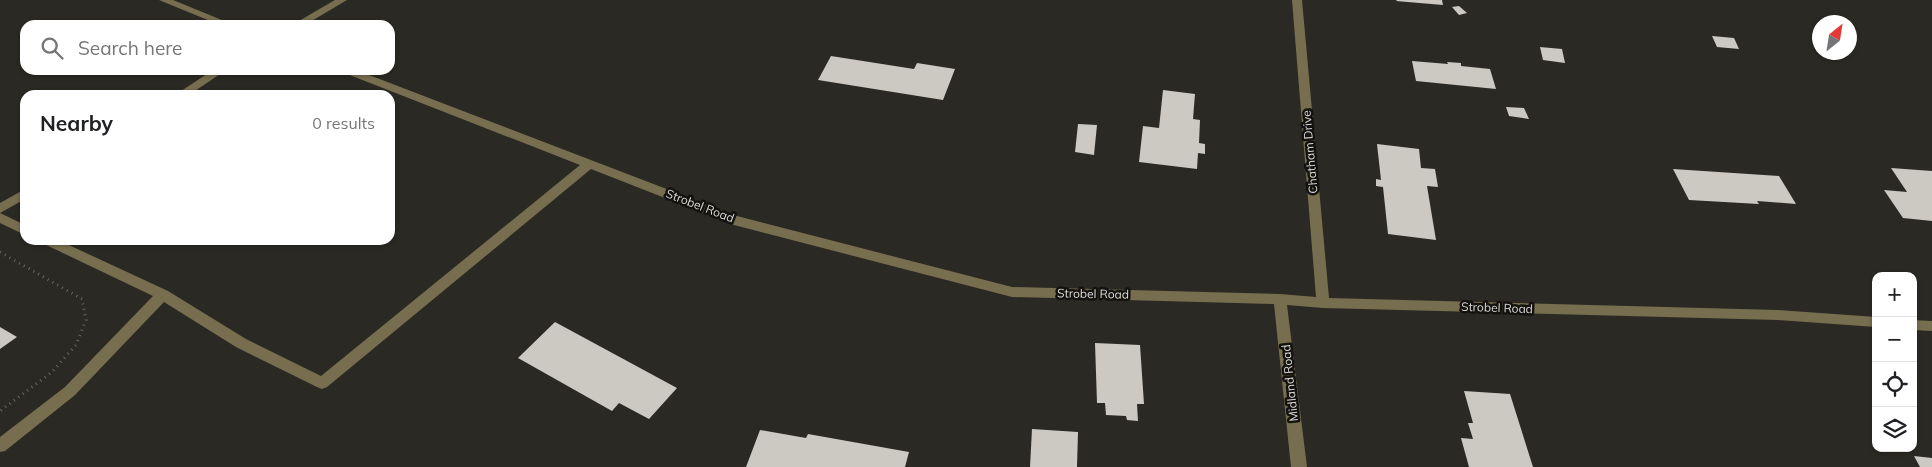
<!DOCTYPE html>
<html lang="en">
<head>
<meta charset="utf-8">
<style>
  body { margin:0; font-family:Mulish,sans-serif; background:#f2f2f2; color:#202124 }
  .controls { position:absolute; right:15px; bottom:15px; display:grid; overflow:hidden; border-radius:10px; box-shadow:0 1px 4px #0004 }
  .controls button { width:45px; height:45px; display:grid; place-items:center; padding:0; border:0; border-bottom:1px solid #e0e0e0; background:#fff; color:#202124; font:25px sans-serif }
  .compass { position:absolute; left:1812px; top:15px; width:45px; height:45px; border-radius:50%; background:#fff; box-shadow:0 1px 4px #0004; rotate:30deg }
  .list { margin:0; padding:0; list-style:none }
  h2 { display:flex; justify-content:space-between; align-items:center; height:65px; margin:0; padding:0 20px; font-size:21px }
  h2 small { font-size:16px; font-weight:400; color:#757577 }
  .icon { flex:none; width:28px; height:28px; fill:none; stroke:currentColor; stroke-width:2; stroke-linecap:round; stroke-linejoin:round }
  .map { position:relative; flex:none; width:1932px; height:467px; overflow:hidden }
  .search { position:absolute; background:#fff; box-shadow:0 1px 4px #0004; left:20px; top:20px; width:375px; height:55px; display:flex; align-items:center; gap:12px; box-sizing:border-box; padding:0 18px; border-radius:15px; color:#757577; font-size:19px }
  .panel { position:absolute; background:#fff; box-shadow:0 1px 4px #0004; left:20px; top:90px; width:375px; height:155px; border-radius:15px }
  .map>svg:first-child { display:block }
</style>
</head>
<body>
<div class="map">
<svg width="1932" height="467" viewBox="0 0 1932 467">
  <rect width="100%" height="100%" fill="#2b2923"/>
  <!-- building -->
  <g fill="#cbc9c1">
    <polygon points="1397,0 1442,0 1443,5 1396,1"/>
    <polygon points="1459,6 1467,13 1459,15 1452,7"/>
    <polygon points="1712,36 1734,38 1739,49 1717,47"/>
    <polygon points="1540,47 1562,49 1565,63 1543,60"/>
    <polygon points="831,56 914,69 917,63 955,69 943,100 818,80"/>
    <polygon points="1412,61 1448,64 1447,62 1461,63 1461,66 1490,69 1496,89 1416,81"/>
    <polygon points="1163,90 1195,94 1193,119 1200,120 1199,143 1205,144 1205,154 1198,153 1197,169 1139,162 1143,126 1159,128"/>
    <polygon points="1506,107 1524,108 1529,119 1509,116"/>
    <polygon points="1078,124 1097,125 1094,155 1075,152"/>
    <polygon points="1377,144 1419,149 1421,168 1435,169 1438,187 1427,186 1436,240 1388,234 1383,187 1376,186 1376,179 1381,180"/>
    <polygon points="1891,168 1932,171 1932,221 1903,218 1884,190 1907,192"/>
    <polygon points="1673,169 1779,176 1796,204 1757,201 1759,204 1689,200"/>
    <polygon points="555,322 677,388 649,419 619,403 612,411 518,358"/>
    <polygon points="0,327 17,337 0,349"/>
    <polygon points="1095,343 1140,345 1144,404 1137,404 1138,421 1127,420 1126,416 1106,415 1105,403 1097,403"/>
    <polygon points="1464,391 1510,394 1533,467 1469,467 1461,438 1473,439 1468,423 1473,423"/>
    <polygon points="1032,429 1078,432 1077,467 1030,467"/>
    <polygon points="760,430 806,438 808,434 909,452 905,467 746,467"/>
    <polygon points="1914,456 1932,458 1932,467 1920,467"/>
  </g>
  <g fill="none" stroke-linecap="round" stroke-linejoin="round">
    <!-- path -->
    <polyline stroke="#686761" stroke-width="3" stroke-dasharray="1 4.5" stroke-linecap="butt" points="0,252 82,299 86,320 76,345 52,372 0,411"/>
    <!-- minor -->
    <g fill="#776e4f" fill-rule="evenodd">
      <polygon points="159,0 173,0 234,25 220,25"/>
      <polygon points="335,0 347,0 305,25 292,25"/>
      <polygon points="1292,0 1302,0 1329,298 1778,310 1876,317 1876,327 1778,320 1323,308 1287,305 1307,467 1291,467 1274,304 1012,297 734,225 591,169 327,387 322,389 317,387 236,347 164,302 75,395 5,451 0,452 0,437 65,387 153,296 42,243 40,240 58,240 168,291 246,339 321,376 580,165 342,72 341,70 356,70 737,216 1012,287 1280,294 1316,297"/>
      <polygon points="213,70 226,70 189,95 175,95"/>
      <polygon points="25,189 25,199 0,213 0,203"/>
      <polygon points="0,213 25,225 25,235 0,223"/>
      <polygon points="1913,320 1932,321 1932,331 1913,330"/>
    </g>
  </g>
  <g text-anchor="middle" stroke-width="5" stroke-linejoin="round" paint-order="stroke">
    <!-- street labels -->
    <g font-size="12" fill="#dad9d5" stroke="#13120f">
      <text transform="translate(1310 152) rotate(-95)" y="4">Chatham Drive</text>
      <text transform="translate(700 206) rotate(21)" y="4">Strobel Road</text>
      <text transform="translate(1093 294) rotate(1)" y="4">Strobel Road</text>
      <text transform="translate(1497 308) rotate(2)" y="4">Strobel Road</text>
      <text transform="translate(1290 383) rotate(-96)" y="4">Midland Road</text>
    </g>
  </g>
</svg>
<div class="controls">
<button>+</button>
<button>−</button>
<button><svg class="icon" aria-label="locate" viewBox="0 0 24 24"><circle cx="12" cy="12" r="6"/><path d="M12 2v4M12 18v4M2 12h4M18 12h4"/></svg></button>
<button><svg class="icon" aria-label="layers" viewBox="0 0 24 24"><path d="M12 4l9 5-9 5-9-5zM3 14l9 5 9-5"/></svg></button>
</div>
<svg class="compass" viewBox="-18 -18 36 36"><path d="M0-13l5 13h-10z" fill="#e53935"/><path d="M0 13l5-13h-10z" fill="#757577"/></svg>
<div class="search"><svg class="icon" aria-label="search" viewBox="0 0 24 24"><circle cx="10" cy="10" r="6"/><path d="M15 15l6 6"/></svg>Search here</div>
<section class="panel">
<h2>Nearby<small>0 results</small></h2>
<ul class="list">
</ul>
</section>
</div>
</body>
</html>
